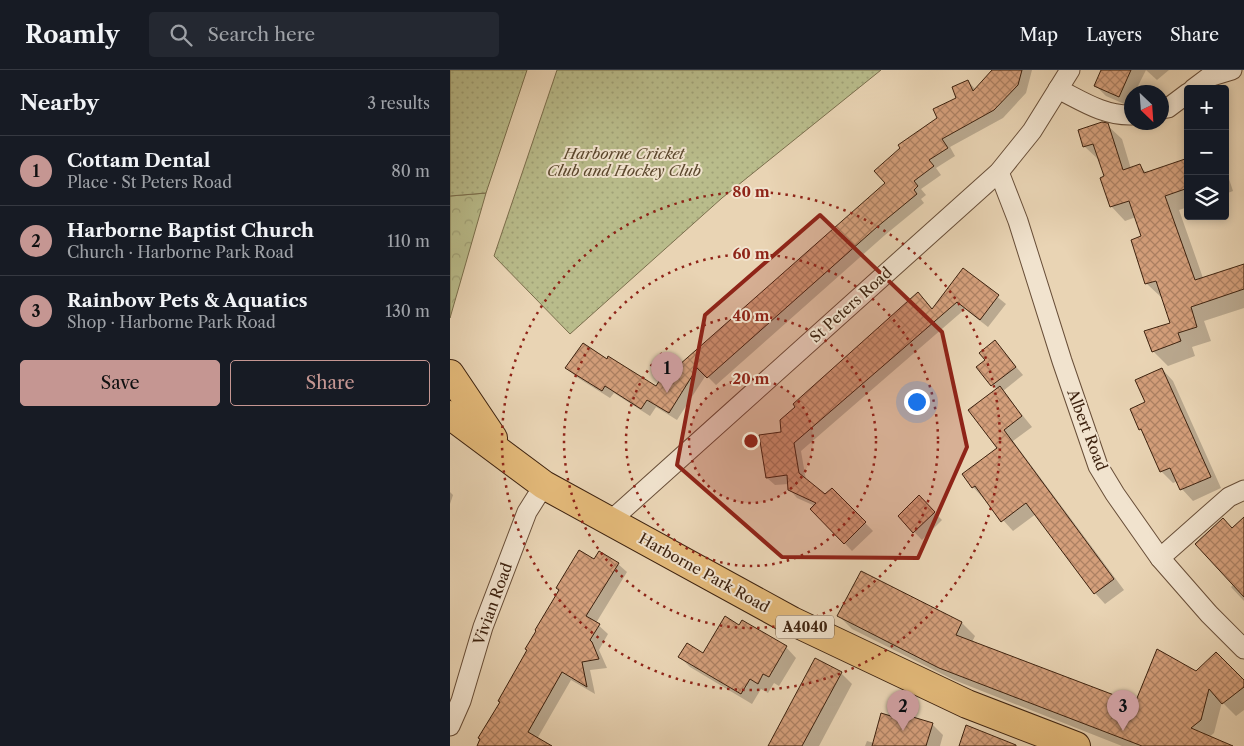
<!DOCTYPE html>
<html lang="en">
<head>
<meta charset="utf-8">
<style>
  body { margin:0; font-family:"Libre Caslon Text",serif; background:#242831; color:#f1f3f6 }
  .controls { position:absolute; right:15px; top:15px; display:grid; overflow:hidden; border-radius:5px; box-shadow:0 2px 8px #0003 }
  .controls button { width:45px; height:45px; display:grid; place-items:center; padding:0; border:0; border-bottom:1px solid #363941; background:#171b24; color:#f1f3f6; font:25px sans-serif }
  .compass { position:absolute; left:674px; top:15px; width:45px; height:45px; border-radius:50%; background:#171b24; box-shadow:0 2px 8px #0003; rotate:155deg }
  .you { position:absolute; left:466px; top:331px; width:18px; height:18px; margin:-12px; border:4px solid #fff; border-radius:50%; background:#1a73e8; box-shadow:0 0 0 8px #1a73e833 }
  .badge { display:grid; place-items:center; width:32px; height:32px; border-radius:50%; background:#c59692; color:#111; font-size:16px; font-weight:700 }
  .pin { position:absolute; translate:-50% -41px; filter:drop-shadow(0 1px 2px #0008) }
  .pin::after { content:''; position:absolute; top:26px; width:18px; height:15px; background:inherit; clip-path:polygon(0 0,100% 0,50% 100%) }
  .list { margin:0; padding:0; list-style:none }
  h2 { display:flex; justify-content:space-between; align-items:center; height:65px; margin:0; padding:0 20px; font-size:21px }
  h2 small { font-size:16px; font-weight:400; color:#9ea1a6 }
  .list li { display:grid; grid-template-columns:32px 1fr auto; gap:15px; align-items:center; box-sizing:border-box; height:70px; padding:0 20px; border-top:1px solid #363941 }
  .list b { display:block; font-size:19px; white-space:nowrap }
  .list p { margin:0; font-size:16px; white-space:nowrap; color:#9ea1a6 }
  .list em { font-size:16px; font-style:normal; color:#9ea1a6 }
  .actions { display:flex; gap:10px; padding:15px 20px }
  .actions a { flex:1; padding:11px 0; border:1px solid #c59692; border-radius:5px; text-align:center; font-size:18px; color:#c59692 }
  .actions .main { background:#c59692; color:#111 }
  .icon { flex:none; width:28px; height:28px; fill:none; stroke:currentColor; stroke-width:2; stroke-linecap:round; stroke-linejoin:round }
  .map { position:relative; flex:none; width:794px; height:676px; overflow:hidden }
  header { display:flex; align-items:center; gap:30px; box-sizing:border-box; height:70px; padding:0 25px; background:#171b24; border-bottom:1px solid #363941 }
  header strong { font-size:24px }
  nav { display:flex; gap:28px; margin-inline-start:auto; font-size:18px }
  .search { width:350px; height:45px; background:#242831; display:flex; align-items:center; gap:12px; box-sizing:border-box; padding:0 18px; border-radius:5px; color:#9ea1a6; font-size:19px }
  main { display:flex }
  aside { flex:1; background:#171b24 }
  .map>svg:first-child { display:block }
</style>
</head>
<body>
<header>
<strong>Roamly</strong>
<div class="search"><svg class="icon" aria-label="search" viewBox="0 0 24 24"><circle cx="10" cy="10" r="6"/><path d="M15 15l6 6"/></svg>Search here</div>
<nav><a>Map</a><a>Layers</a><a>Share</a></nav>
</header>
<main>
<aside>
<h2>Nearby<small>3 results</small></h2>
<ul class="list">
<li><span class="badge">1</span><div><b>Cottam Dental</b><p>Place · St Peters Road</p></div><em>80 m</em></li>
<li><span class="badge">2</span><div><b>Harborne Baptist Church</b><p>Church · Harborne Park Road</p></div><em>110 m</em></li>
<li><span class="badge">3</span><div><b>Rainbow Pets &amp; Aquatics</b><p>Shop · Harborne Park Road</p></div><em>130 m</em></li>
</ul>
<div class="actions"><a class="main">Save</a><a>Share</a></div>
</aside>
<div class="map">
<svg width="794" height="676" viewBox="0 0 794 676">
  <defs>
    <pattern id="forest-crowns" width="20" height="18" patternUnits="userSpaceOnUse" patternTransform="scale(1.25)"><rect width="20" height="18" fill="#b9bc8b"/><path d="M2 6a3 3 0 1 1 6 0M12 15a3 3 0 1 1 6 0" fill="none" stroke="#a0a177"/></pattern>
    <pattern id="park-dots" width="8" height="8" patternUnits="userSpaceOnUse" patternTransform="scale(1.25)"><rect width="8" height="8" fill="#b9bc8b"/><path d="M2 2h.1M6 6h.1" fill="none" stroke="#a0a177" stroke-width="1.8" stroke-linecap="round"/></pattern>
    <pattern id="building-cross-hatch" width="8" height="8" patternUnits="userSpaceOnUse" patternTransform="scale(1.25)"><rect width="8" height="8" fill="#d49f7b"/><path d="M0 0l8 8M0 8l8-8" fill="none" stroke="#ad8163"/></pattern>
  </defs>
  <rect width="100%" height="100%" fill="#e9d4b4"/>
  <filter id="stains"><feTurbulence type="fractalNoise" baseFrequency=".004" numOctaves="4"/><feColorMatrix values="0 0 0 0 .2 0 0 0 0 .09 0 0 0 0 .02 0 0 0 .5 -.17"/></filter>
  <radialGradient id="worn" r=".72"><stop offset=".6" stop-color="#630" stop-opacity="0"/><stop offset="1" stop-color="#630" stop-opacity=".3"/></radialGradient>
  <!-- forest -->
  <polygon fill="url(#forest-crowns)" stroke="#7b6f4d" points="36,123 0,248 0,126"/>
  <!-- park -->
  <g fill="url(#park-dots)" stroke="#7b6f4d">
    <polygon points="0,0 77,0 36,123 0,126"/>
    <polygon points="107,0 431,0 272,128 120,264 44,186"/>
  </g>
  <!-- shadow -->
  <g fill="#0003">
    <polygon points="544,0 582,0 576,23 553,48 500,77 505,86 486,98 491,105 471,119 476,125 471,129 474,133 435,165 266,315 256,305 227,350 206,337 200,346 164,323 160,328 125,306 117,298 157,291 206,318 436,113 489,48 508,28 518,11 526,20"/>
    <polygon points="653,0 696,0 685,22 682,22 682,31 679,36 656,26 645,15"/>
    <polygon points="696,0 719,0 707,10"/>
    <polygon points="657,55 672,69 681,99 689,96 697,103 738,89 738,137 729,140 753,208 794,195 794,238 754,251 761,271 742,277 745,286 718,296 703,281 722,254 713,227 711,227 696,213 693,167 686,147 675,151 661,136 656,107 649,90 634,76"/>
    <polygon points="775,97 783,121 775,124"/>
    <polygon points="513,199 556,234 538,257 515,239 351,381 356,410 375,426 382,419 423,461 402,481 362,439 365,436 347,428 340,420 339,414 325,415 317,408 332,363 476,231 483,240"/>
    <polygon points="545,272 573,305 553,321 582,357 563,371 674,520 655,534 645,523 586,444 563,461 523,417 548,378 547,320 528,297 536,290"/>
    <polygon points="712,299 723,311 771,418 743,431 732,419 728,411 723,413 712,402 695,363 690,359 697,333"/>
    <polygon points="0,422 3,425 0,434"/>
    <polygon points="469,427 492,450 472,470 449,446"/>
    <polygon points="794,448 794,531 781,517 784,514 782,460"/>
    <polygon points="145,490 168,494 177,502 146,553 158,564 149,580 157,598 140,600 145,624 121,610 87,669 99,676 28,676"/>
    <polygon points="412,503 512,553 525,566 522,572 685,634 746,603 794,612 794,640 786,646 772,632 764,663 758,668 766,676 672,676 504,610 402,559 389,546"/>
    <polygon points="289,557 336,577 346,588 329,616 324,613 318,623 311,619 302,634 240,597 230,587 254,584"/>
    <polygon points="391,603 402,614 369,676 320,676"/>
    <polygon points="482,654 493,665 490,676 415,676 417,671 424,673"/>
  </g>
  <!-- building -->
  <g fill="url(#building-cross-hatch)" stroke="#3d220f">
    <polygon points="542,0 572,0 568,15 544,40 492,69 498,78 479,90 484,96 464,111 468,116 464,120 467,124 427,157 257,308 247,298 219,343 197,330 191,339 155,316 152,321 115,298 133,273 157,289 158,286 206,316 216,300 220,303 435,113 424,101 450,78 448,75 487,48 483,39 506,28 502,17 518,10 523,21"/>
    <polygon points="651,0 681,0 669,27 644,16"/>
    <polygon points="652,52 658,53 673,100 690,94 694,103 738,88 738,118 715,126 745,210 794,194 794,219 741,237 747,257 728,263 731,271 702,282 694,261 720,253 706,211 695,214 681,170 691,166 679,131 660,137 650,108 654,106 643,74 633,77 628,60"/>
    <polygon points="513,198 549,225 530,250 507,232 344,373 349,403 375,424 382,418 416,452 394,474 360,439 366,433 338,420 337,405 316,408 309,365 331,362 330,350 345,337 343,334 468,222 482,239"/>
    <polygon points="545,270 566,297 541,316 526,297 535,290 529,283"/>
    <polygon points="712,298 761,407 730,420 720,398 710,402 691,359 689,360 680,339 695,332 685,310"/>
    <polygon points="550,316 572,346 554,360 664,509 644,524 576,433 551,452 525,416 522,418 512,404 547,378 518,340"/>
    <polygon points="469,425 485,442 463,463 448,446"/>
    <polygon points="794,447 794,527 745,474 773,448 782,458"/>
    <polygon points="129,480 144,489 149,481 169,493 136,546 150,554 140,570 142,572 149,589 132,592 137,617 112,602 78,662 102,676 27,676 30,669 28,668 50,632 48,631 77,580 75,579 86,561 85,560 109,520 106,518"/>
    <polygon points="411,501 512,552 506,565 685,633 707,579 746,601 766,582 794,610 794,617 772,634 759,619 751,650 741,658 783,676 692,676 489,598 387,546"/>
    <polygon points="275,546 289,555 292,550 337,576 319,607 313,604 308,614 300,609 291,624 228,587 237,573 253,583"/>
    <polygon points="365,588 392,602 352,676 318,676"/>
    <polygon points="446,642 483,653 476,676 422,676 431,643 444,647"/>
    <polygon points="516,655 566,675 566,676 509,676"/>
  </g>
  <g fill="none" stroke-linecap="round" stroke-linejoin="round">
    <!-- minor casing -->
    <g stroke="#684e38" stroke-width="21">
      <g id="minor">
        <path d="M 608,19 C 632,31 654,46 682,45"/>
        <polyline points="743,19 759,7 782,0"/>
        <polyline points="712,39 718,38 738,23"/>
        <polyline points="549,102 568,151 612,291 648,396 665,424 710,488 759,544 794,579"/>
        <polyline points="161,452 168,444 549,102 582,61 620,0"/>
        <polyline points="710,488 779,427 794,420"/>
        <polyline points="0,656 11,631 33,557 77,442 94,415"/>
      </g>
    </g>
    <!-- primary casing -->
    <g stroke="#3d220f" stroke-width="30">
      <g id="primary">
        <polyline points="0,304 43,368"/>
        <polyline points="0,345 94,415 342,551 517,634 626,676"/>
      </g>
    </g>
    <!-- minor -->
    <use href="#minor" stroke="#f1e3ce" stroke-width="19"/>
    <!-- primary -->
    <use href="#primary" stroke="#e4ba7a" stroke-width="28"/>
  </g>
  <!-- marked area -->
  <path fill="#8f2418" fill-opacity="0.2" stroke="#8f2418" stroke-width="4" stroke-linejoin="round" d="M 370,145 L 492,262 L 517,377 L 468,488 L 332,487 L 227,395 L 255,245 Z"/>
  <!-- distance rings -->
  <circle cx="301" cy="371" r="62" fill="#8f2418" fill-opacity=".12"/>
  <g fill="none" stroke="#8f2418" stroke-width="2.5" stroke-dasharray="2.5 5">
    <circle cx="301" cy="371" r="62"/>
    <circle cx="301" cy="371" r="125"/>
    <circle cx="301" cy="371" r="187"/>
    <circle cx="301" cy="371" r="249"/>
  </g>
  <g text-anchor="middle" stroke-width="4" stroke-linejoin="round" paint-order="stroke">
    <!-- shield labels -->
    <rect fill="#f1e3ce" stroke="#735c48" stroke-width="1" x="326" y="545.5" width="58" height="23" rx="4"/>
    <g font-size="14" font-weight="bold" fill="#3d220f">
      <text x="355" y="562">A4040</text>
    </g>
    <!-- park labels -->
    <g font-size="15" font-style="italic" fill="#5c482e" stroke="#f1e3ce">
      <text x="174" y="89">Harborne Cricket<tspan x="174" dy="17">Club and Hockey Club</tspan></text>
    </g>
    <!-- street labels -->
    <g font-size="15" fill="#3d220f" stroke="#f1e3ce">
      <text transform="translate(401 235) rotate(-42)" y="5">St Peters Road</text>
      <text transform="translate(637 360) rotate(69)" y="5">Albert Road</text>
      <text transform="translate(254 503) rotate(29)" y="5">Harborne Park Road</text>
      <text transform="translate(43 534) rotate(-70)" y="5">Vivian Road</text>
    </g>
  </g>
  <circle cx="301" cy="371" r="8" fill="#8f2418" stroke="#f1e3ce" stroke-width="2.5"/>
  <g font-size="15" text-anchor="middle" font-weight="bold" fill="#8f2418" stroke="#f1e3ce" stroke-width="4" stroke-linejoin="round" paint-order="stroke">
    <text x="301" y="127">80 m</text>
    <text x="301" y="189">60 m</text>
    <text x="301" y="251">40 m</text>
    <text x="301" y="314">20 m</text>
  </g>
  <rect width="100%" height="100%" filter="url(#stains)"/>
  <rect width="100%" height="100%" fill="url(#worn)"/>
</svg>
<div class="controls">
<button>+</button>
<button>−</button>
<button><svg class="icon" aria-label="layers" viewBox="0 0 24 24"><path d="M12 4l9 5-9 5-9-5zM3 14l9 5 9-5"/></svg></button>
</div>
<svg class="compass" viewBox="-18 -18 36 36"><path d="M0-13l5 13h-10z" fill="#e53935"/><path d="M0 13l5-13h-10z" fill="#9ea1a6"/></svg>
<div class="you"></div>
<div class="pin badge" style="left:217px;top:323px">1</div>
<div class="pin badge" style="left:453px;top:661px">2</div>
<div class="pin badge" style="left:673px;top:661px">3</div>
</div>
</main>
</body>
</html>
